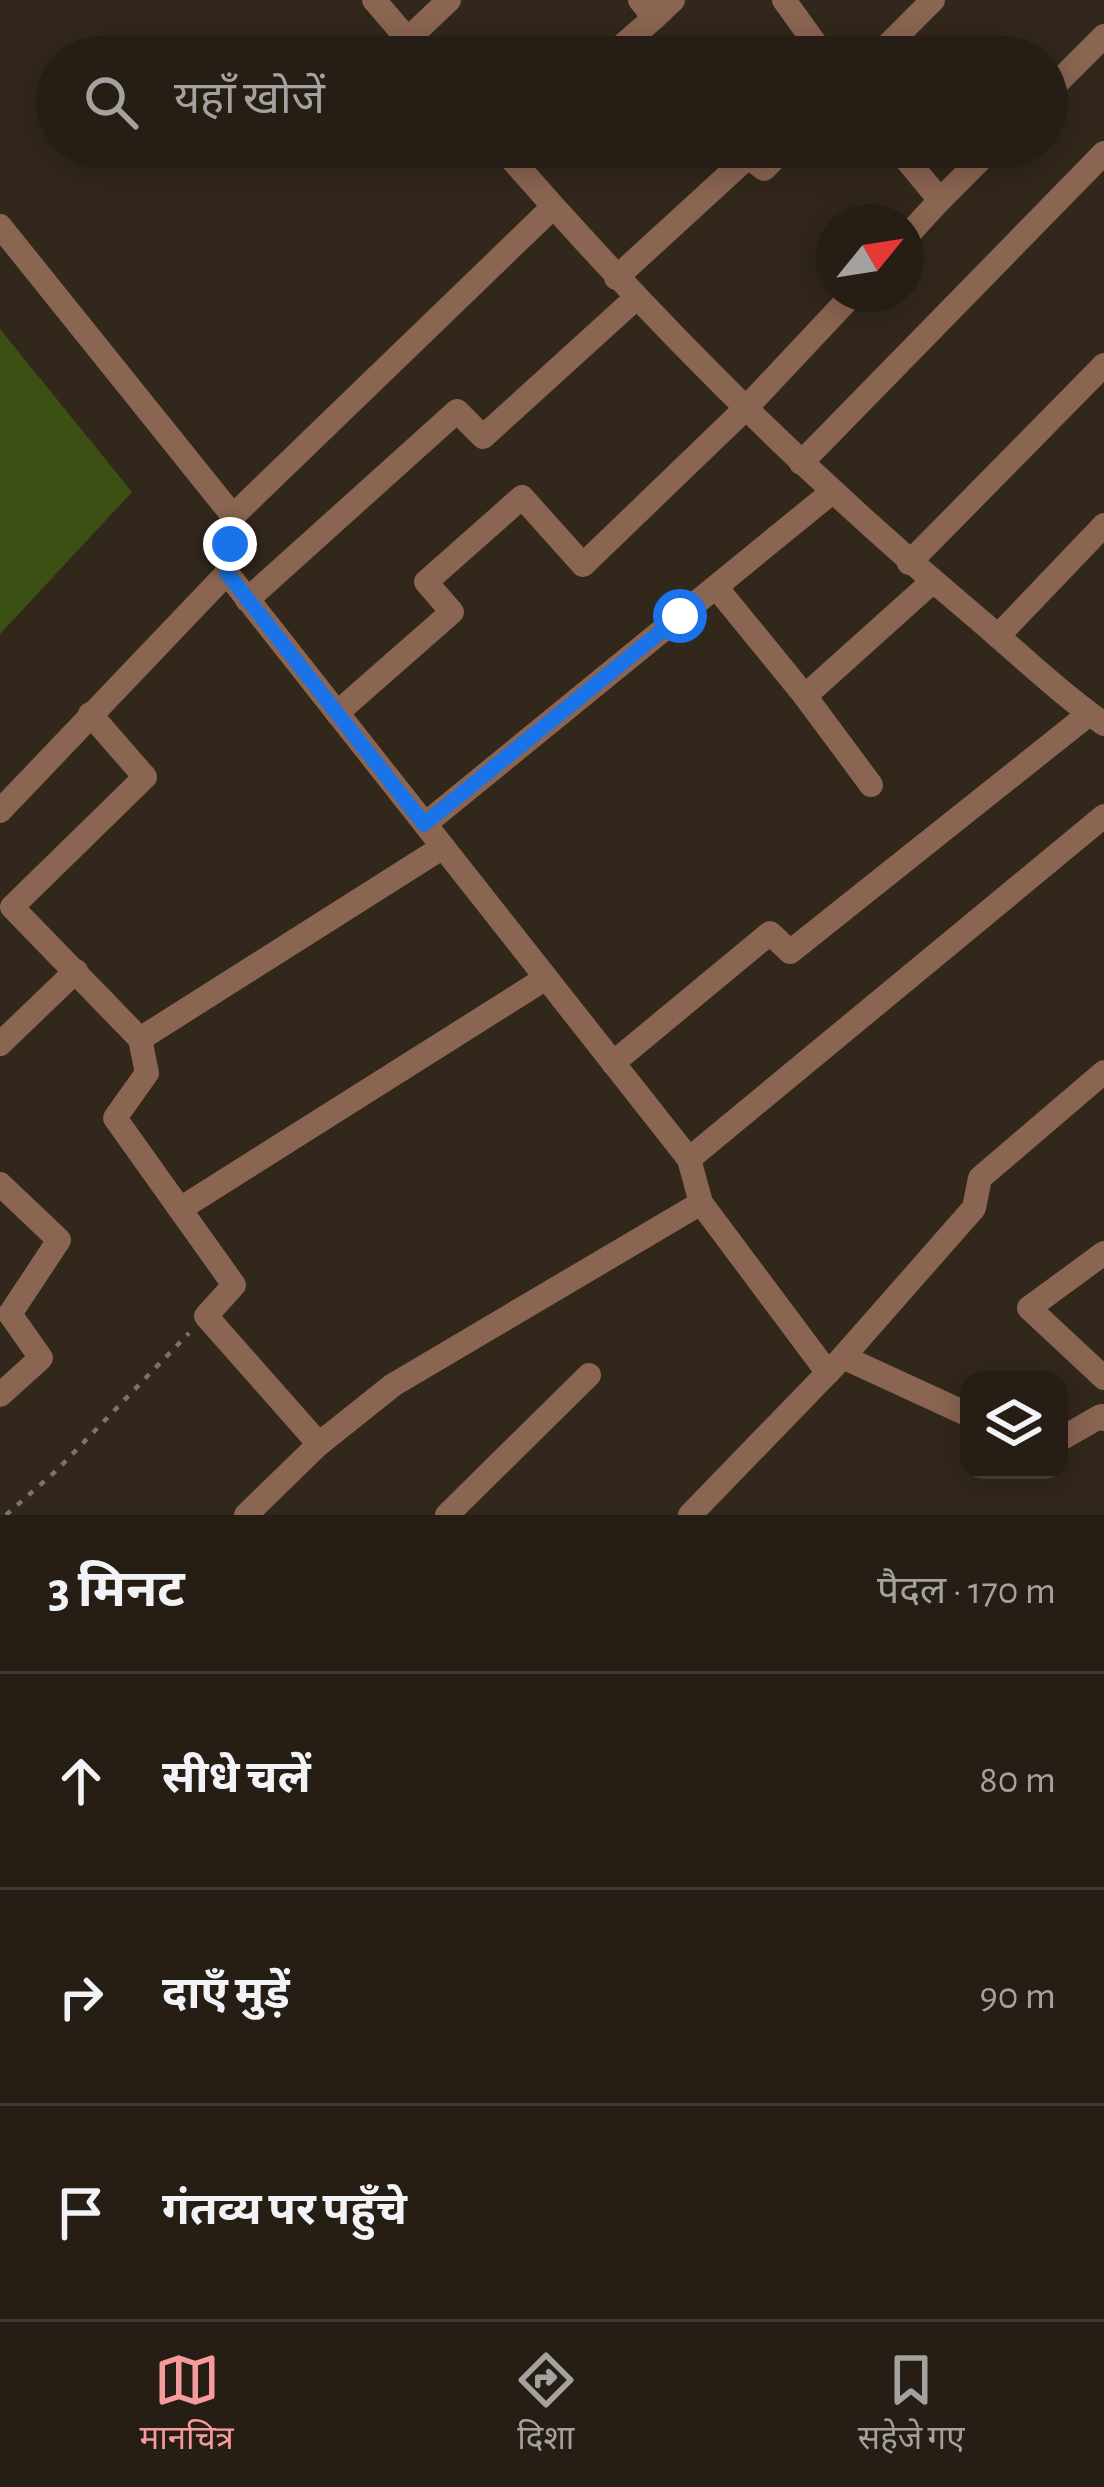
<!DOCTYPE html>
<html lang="hi">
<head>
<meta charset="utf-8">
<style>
  body { margin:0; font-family:"Alegreya Sans","Noto Sans Devanagari",sans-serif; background:#322a22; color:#f1f3f6 }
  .controls { position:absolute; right:36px; bottom:36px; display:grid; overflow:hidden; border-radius:24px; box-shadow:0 6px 30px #0003 }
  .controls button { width:108px; height:108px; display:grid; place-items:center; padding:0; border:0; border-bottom:3px solid #423b34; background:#261d14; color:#f1f3f6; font:60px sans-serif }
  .compass { position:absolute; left:816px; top:204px; width:108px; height:108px; border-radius:50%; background:#261d14; box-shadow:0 6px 30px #0003; rotate:60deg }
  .stop { position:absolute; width:36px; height:36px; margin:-27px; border:9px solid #1a73e8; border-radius:50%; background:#fff }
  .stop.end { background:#1a73e8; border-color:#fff; box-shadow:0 3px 12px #0008 }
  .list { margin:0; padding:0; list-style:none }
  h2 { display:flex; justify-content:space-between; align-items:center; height:156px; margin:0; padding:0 48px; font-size:51px }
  h2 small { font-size:39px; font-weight:400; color:#a4a2a0 }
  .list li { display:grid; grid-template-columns:78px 1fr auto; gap:36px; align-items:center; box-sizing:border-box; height:216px; padding:0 48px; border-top:3px solid #423b34 }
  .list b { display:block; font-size:45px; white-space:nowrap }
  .list em { font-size:39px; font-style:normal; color:#a4a2a0 }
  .icon { flex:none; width:66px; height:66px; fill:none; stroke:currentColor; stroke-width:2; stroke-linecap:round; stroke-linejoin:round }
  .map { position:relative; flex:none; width:1104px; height:1515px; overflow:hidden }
  .search { position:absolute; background:#261d14; box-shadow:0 6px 30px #0003; left:36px; right:36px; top:36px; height:132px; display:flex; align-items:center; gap:30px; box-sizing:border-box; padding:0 42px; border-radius:66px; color:#a4a2a0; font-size:45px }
  .sheet { height:804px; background:#261d14 }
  nav { display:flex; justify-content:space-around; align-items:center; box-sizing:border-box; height:168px; border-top:3px solid #423b34; background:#261d14; font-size:33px; color:#a4a2a0 }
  nav a { display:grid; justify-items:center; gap:6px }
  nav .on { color:#f59b9b }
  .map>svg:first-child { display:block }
</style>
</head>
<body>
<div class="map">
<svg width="1104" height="1515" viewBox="0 0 1104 1515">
  <rect width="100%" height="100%" fill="#32271b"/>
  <!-- green -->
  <polygon fill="#3d5014" points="0,329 132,492 0,634"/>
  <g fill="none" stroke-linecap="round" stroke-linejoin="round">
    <!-- path -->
    <polyline stroke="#7c7268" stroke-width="4.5" stroke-dasharray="6 9" stroke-linecap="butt" points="6,1515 57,1470 189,1333"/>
    <!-- minor -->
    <g stroke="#8a6551" stroke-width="24">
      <polyline points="374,0 423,57"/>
      <polyline points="640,0 654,18 673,0"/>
      <polyline points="784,0 825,57"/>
      <polyline points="408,39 449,0"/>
      <polyline points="609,57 654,18"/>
      <polyline points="876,57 933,0"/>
      <polyline points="1047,93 1104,36"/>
      <path d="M 501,147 C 646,314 801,470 970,612 C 1014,649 1057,691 1104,724"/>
      <polyline points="896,147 940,200 906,237"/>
      <polyline points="940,200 993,147"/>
      <polyline points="0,226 233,516"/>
      <polyline points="616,278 748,157 764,169 786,147"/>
      <polyline points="801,463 1104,153"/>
      <polyline points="909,563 1104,365"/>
      <polyline points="716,587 805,696"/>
      <polyline points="247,600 457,411 483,437 636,298"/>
      <polyline points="998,636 1104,525"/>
      <polyline points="337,713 452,612 426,582 522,497 583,565 746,408 853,294"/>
      <polyline points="90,714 145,777 12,907 140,1039 147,1073 115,1118 234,1285 206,1316 319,1444 246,1515"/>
      <polyline points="871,785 805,696 933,581"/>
      <polyline points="0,811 227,573 689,1159 701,1203 828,1373"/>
      <polyline points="425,824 832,492"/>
      <polyline points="140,1039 443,847"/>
      <polyline points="0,1044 76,971"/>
      <polyline points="613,1063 770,933 790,952 1089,714"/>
      <polyline points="689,1159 1104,816"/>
      <polyline points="0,1184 59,1240 10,1314 41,1358 0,1395"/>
      <polyline points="180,1209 546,978"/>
      <polyline points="1104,1253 1029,1308 1104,1378"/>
      <polyline points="843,1357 974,1208 980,1178 1104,1072"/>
      <polyline points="1059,1440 1101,1416 1104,1419"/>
      <polyline points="319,1444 393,1385 701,1203"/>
      <polyline points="447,1515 589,1375"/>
      <polyline points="690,1515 843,1357 969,1415"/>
    </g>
    <!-- tertiary -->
    <polyline stroke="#8a6551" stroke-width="24" points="227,573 233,516 553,207"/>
  </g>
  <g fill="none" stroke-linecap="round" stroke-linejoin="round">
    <!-- route -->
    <polyline stroke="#1a73e8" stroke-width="15" points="230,544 227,573 424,824 680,616"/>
  </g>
</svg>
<div class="controls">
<button><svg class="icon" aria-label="layers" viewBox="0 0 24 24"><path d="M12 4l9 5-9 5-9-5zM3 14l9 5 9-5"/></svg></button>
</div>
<svg class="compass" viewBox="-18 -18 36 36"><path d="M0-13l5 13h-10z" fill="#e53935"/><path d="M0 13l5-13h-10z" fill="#a4a2a0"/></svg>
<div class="stop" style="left:680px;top:616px"></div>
<div class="stop end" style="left:230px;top:544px"></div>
<div class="search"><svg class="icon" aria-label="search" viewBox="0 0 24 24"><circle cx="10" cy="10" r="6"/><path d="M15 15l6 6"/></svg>यहाँ खोजें</div>
</div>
<section class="sheet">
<h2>3 मिनट<small>पैदल · 170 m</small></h2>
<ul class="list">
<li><svg class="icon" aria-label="ahead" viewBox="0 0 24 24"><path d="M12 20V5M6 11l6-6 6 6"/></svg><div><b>सीधे चलें</b></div><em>80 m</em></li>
<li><svg class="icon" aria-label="right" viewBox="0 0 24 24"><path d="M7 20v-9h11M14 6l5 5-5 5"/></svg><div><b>दाएँ मुड़ें</b></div><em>90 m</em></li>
<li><svg class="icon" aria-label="arrive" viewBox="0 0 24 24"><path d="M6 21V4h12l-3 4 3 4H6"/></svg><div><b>गंतव्य पर पहुँचे</b></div></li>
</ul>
</section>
<nav>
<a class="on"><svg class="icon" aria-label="map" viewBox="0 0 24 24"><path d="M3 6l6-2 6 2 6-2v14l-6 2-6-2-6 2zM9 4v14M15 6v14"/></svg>मानचित्र</a>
<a><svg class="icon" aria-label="directions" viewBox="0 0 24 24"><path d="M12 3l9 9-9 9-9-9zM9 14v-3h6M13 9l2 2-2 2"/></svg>दिशा</a>
<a><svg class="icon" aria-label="saved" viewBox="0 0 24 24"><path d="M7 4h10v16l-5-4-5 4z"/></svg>सहेजे गए</a>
</nav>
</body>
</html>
